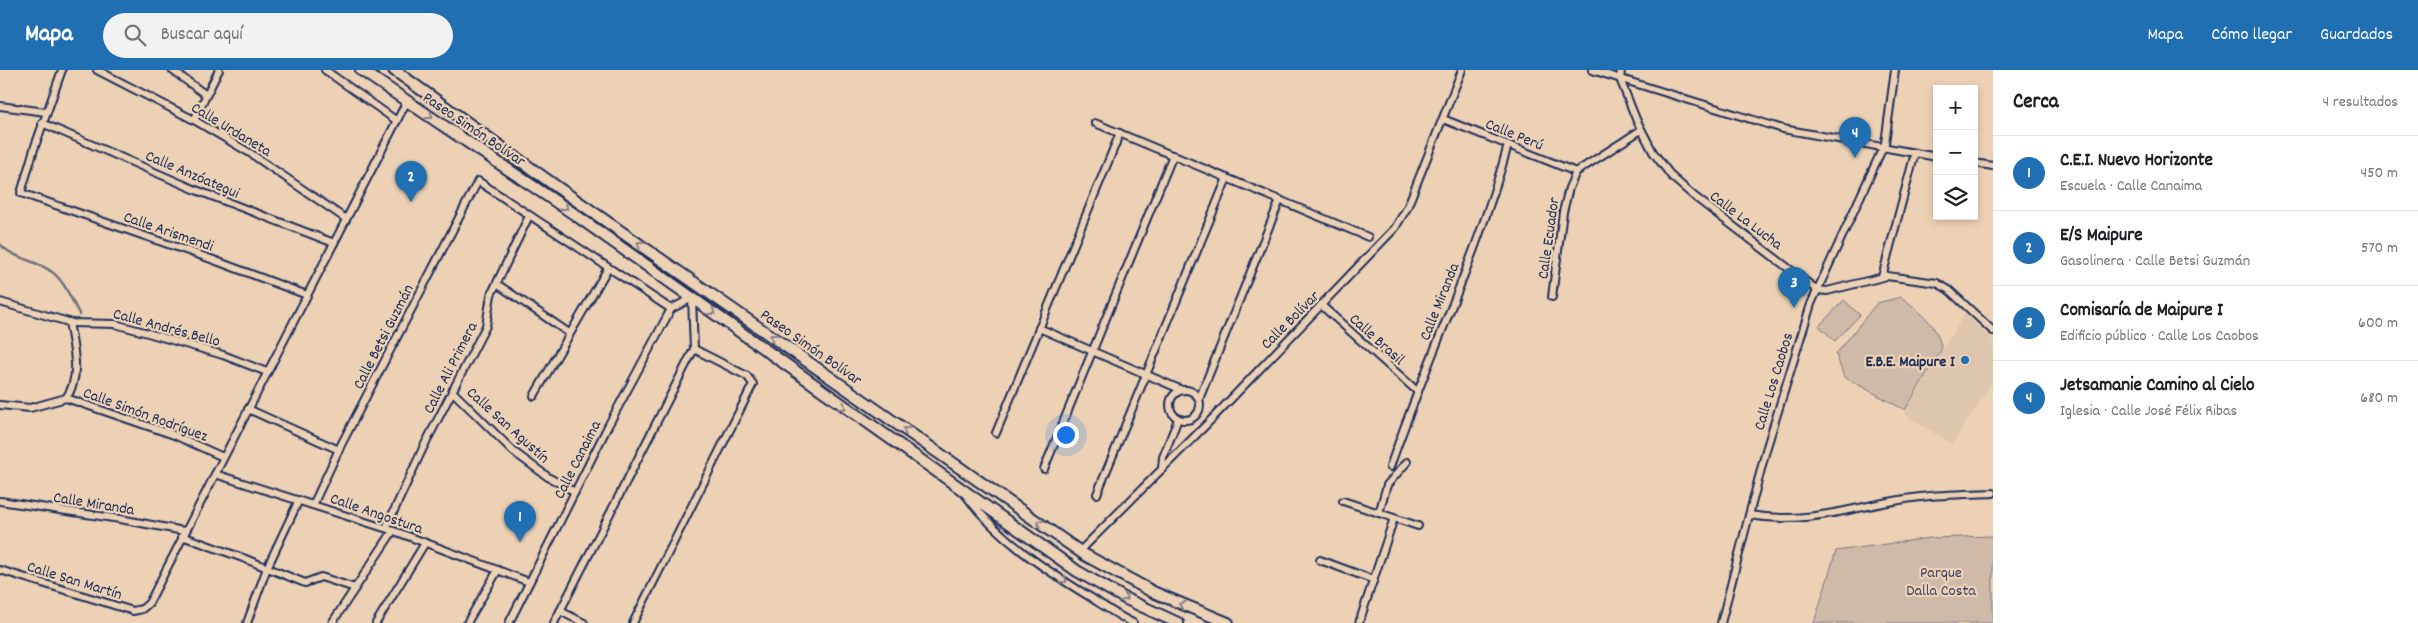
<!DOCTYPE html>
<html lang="es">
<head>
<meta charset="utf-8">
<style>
  body { margin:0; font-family:Dekko,sans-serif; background:#f2f2f2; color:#202124 }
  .controls { position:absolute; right:15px; top:15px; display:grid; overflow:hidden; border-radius:0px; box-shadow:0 2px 8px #0003 }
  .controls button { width:45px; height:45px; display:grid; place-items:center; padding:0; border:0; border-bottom:1px solid #e0e0e0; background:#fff; color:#202124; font:25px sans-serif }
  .you { position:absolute; left:1065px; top:364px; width:18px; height:18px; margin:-12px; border:4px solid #fff; border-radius:50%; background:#1a73e8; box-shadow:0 0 0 8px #1a73e833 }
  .badge { display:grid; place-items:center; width:32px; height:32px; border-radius:50%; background:#1f6fb2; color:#fff; font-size:16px; font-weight:700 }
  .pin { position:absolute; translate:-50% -41px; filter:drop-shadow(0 1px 2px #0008) }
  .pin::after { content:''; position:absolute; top:26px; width:18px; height:15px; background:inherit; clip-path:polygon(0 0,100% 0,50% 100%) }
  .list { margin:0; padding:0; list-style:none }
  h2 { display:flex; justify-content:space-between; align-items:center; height:65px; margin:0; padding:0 20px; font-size:21px }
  h2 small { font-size:16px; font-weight:400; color:#757577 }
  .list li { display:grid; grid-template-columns:32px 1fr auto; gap:15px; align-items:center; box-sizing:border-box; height:75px; padding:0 20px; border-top:1px solid #e0e0e0 }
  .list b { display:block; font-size:19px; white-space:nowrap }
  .list p { margin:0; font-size:16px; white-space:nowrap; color:#757577 }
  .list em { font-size:16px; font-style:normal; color:#757577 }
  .icon { flex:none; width:28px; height:28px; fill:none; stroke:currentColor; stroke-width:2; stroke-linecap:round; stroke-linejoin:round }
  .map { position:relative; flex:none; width:1993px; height:553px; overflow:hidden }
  header { display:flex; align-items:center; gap:30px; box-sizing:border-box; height:70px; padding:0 25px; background:#1f6fb2; color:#fff }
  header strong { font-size:24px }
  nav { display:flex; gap:28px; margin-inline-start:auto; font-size:18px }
  .search { width:350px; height:45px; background:#f2f2f2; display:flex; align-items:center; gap:12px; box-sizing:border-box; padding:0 18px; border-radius:28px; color:#757577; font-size:19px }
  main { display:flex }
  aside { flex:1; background:#fff }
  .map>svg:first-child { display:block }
</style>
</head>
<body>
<header>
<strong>Mapa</strong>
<div class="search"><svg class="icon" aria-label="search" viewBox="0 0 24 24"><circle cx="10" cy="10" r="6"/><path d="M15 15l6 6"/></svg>Buscar aquí</div>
<nav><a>Mapa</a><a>Cómo llegar</a><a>Guardados</a></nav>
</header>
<main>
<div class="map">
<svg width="1993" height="553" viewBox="0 0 1993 553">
  <rect width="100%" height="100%" fill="#edd1b4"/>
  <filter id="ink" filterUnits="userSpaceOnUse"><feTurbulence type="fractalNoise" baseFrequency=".02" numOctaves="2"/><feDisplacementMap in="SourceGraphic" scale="10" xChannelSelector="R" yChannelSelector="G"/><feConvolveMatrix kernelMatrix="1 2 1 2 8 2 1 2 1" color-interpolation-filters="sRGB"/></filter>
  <g filter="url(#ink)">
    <!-- built -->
    <polygon fill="#ddc5ae" points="1965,243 1993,270 1993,311 1952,374 1904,344"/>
    <!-- green -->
    <g fill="#cfb9a8" stroke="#757483">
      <path d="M 1901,227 C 1917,239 1941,257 1941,280 L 1905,340 L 1844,307 L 1836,284 L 1877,233 Z"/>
      <polygon points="1844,230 1860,245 1835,271 1819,256"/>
      <polygon points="1993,466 1993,553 1814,553 1836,481 1930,468"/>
    </g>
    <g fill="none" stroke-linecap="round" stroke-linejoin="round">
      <!-- stream -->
      <path stroke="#6e6f80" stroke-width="2.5" d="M 0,174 C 13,189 36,190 52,202 C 65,211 72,232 80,245"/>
      <!-- street casing -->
      <g stroke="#1b2f5e" stroke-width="10">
        <g id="street">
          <polyline points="62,0 34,79 21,123 211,189 307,225"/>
          <polyline points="97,0 194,50 250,83 346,149"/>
          <polyline points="172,0 206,25"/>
          <polyline points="325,0 397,51"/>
          <polyline points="1592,0 1783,59 1937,87"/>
          <polyline points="1621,0 1620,9 1636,49 1653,82 1672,107 1695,127 1817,220 1827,221 1887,206 1937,213 1949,220 1993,261"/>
          <polyline points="0,36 46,42"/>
          <polyline points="1443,49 1576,102"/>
          <polyline points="194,50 219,0"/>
          <polyline points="42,53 196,120 334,173"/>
          <polyline points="1095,53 1368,167"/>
          <polyline points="1974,93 1993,96"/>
          <polyline points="1882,207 1915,83"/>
          <polyline points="497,214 569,263"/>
          <polyline points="1552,227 1563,142 1569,118 1576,102 1641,60"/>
          <polyline points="0,232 72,253 115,254 148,263 223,285 267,302"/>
          <polyline points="1321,235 1417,321"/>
          <polyline points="1039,258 1182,320"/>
          <circle cx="1185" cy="335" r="15"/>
          <polyline points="452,321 514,382 548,407 575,422"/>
          <polyline points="534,326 608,198"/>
          <path d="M 66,328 C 82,307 73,276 69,252"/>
          <polyline points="1199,329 1280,130"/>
          <polyline points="0,335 30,338 66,328 174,365 223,387"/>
          <polyline points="248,339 339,380"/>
          <polyline points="996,363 1120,63"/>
          <path d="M 1390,397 C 1427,289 1478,185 1508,75"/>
          <polyline points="1044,399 1173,85"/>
          <polyline points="1162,399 1163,387 1178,349"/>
          <polyline points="215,404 397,462 529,512"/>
          <path d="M 965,424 C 997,468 1044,499 1090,527 C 1104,536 1118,546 1133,553"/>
          <polyline points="1097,424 1227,108"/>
          <polyline points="0,431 120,449 184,461"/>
          <polyline points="1343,431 1418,456"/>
          <polyline points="313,435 341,375 478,111 671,239"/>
          <polyline points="1379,443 1387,415 1407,392"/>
          <path d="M 1749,445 C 1812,456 1859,434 1920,427 C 1944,424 1969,424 1993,423"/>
          <polyline points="386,458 423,378 486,256 491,225 529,146"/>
          <polyline points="182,466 243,488 305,513 321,507 355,518"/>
          <polyline points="1080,481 1207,354 1395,158 1407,138 1462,0"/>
          <polyline points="1320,490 1374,510"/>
          <polyline points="0,500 133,541 142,539 149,533 407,31"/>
          <polyline points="560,541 584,553"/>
          <polyline points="247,553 267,498 299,430"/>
          <polyline points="332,553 393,461"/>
          <polyline points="376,553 425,473"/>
          <polyline points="467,553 498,500"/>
          <polyline points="509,553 608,356 671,239 692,228 694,279 554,553"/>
          <polyline points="633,553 753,314 747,306 694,279"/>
          <polyline points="1359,553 1394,448"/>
          <polyline points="1721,553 1766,380 1811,234 1885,73 1895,0"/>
        </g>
      </g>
      <!-- primary casing -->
      <g stroke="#1b2f5e" stroke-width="14">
        <g id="primary">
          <polyline points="361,0 574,144 1077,501 1126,529 1178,553"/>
          <polyline points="394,0 557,117 1085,485 1153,522 1228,553"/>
        </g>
      </g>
      <!-- street -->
      <use href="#street" stroke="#edd1b4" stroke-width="6"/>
      <!-- primary -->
      <use href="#primary" stroke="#edd1b4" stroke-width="10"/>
    </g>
    <!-- one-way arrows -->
    <defs><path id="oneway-chevron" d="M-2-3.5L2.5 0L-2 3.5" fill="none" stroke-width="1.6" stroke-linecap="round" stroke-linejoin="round" transform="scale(1.25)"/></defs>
    <g stroke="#848089">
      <use href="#oneway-chevron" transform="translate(430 46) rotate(34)"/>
      <use href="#oneway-chevron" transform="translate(565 137) rotate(34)"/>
      <use href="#oneway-chevron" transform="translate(640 174) rotate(-145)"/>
      <use href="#oneway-chevron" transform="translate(712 242) rotate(36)"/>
      <use href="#oneway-chevron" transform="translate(773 267) rotate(-145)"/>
      <use href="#oneway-chevron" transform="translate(843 337) rotate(36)"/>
      <use href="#oneway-chevron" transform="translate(906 360) rotate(-145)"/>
      <use href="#oneway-chevron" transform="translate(1040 453) rotate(-145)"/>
      <use href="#oneway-chevron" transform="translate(1064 510) rotate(35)"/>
      <use href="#oneway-chevron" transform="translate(1125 528) rotate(27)"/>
      <use href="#oneway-chevron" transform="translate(1182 535) rotate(-159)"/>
    </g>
  </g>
  <!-- markers -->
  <circle fill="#1f6fb2" stroke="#edd1b4" stroke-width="2" cx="1965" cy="290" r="5"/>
  <g text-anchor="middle" stroke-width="4.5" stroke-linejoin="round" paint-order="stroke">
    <!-- street labels -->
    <g font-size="16" fill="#1b2f5e" stroke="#edd1b4">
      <text transform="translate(232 58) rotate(31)" y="6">Calle Urdaneta</text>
      <text transform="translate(475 58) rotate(34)" y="6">Paseo Simón Bolívar</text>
      <text transform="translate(1515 63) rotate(22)" y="6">Calle Perú</text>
      <text transform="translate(193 103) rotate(23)" y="6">Calle Anzóategui</text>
      <text transform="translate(1747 149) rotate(37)" y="6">Calle La Lucha</text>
      <text transform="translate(169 160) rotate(19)" y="6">Calle Arismendi</text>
      <text transform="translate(1547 168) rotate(-82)" y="6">Calle Ecuador</text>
      <text transform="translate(1438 231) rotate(-68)" y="6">Calle Miranda</text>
      <text transform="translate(1289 249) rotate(-45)" y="6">Calle Bolívar</text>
      <text transform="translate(167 256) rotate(15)" y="6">Calle Andrés Bello</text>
      <text transform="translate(382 266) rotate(-63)" y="6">Calle Betsi Guzmán</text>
      <text transform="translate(1378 268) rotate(42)" y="6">Calle Brasil</text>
      <text transform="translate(812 276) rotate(35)" y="6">Paseo Simón Bolívar</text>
      <text transform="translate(449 297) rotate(-63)" y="6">Calle Ali Primera</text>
      <text transform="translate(1772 311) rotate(-73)" y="6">Calle Los Caobos</text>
      <text transform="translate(146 343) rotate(20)" y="6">Calle Simón Rodríguez</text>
      <text transform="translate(509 354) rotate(42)" y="6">Calle San Agustín</text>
      <text transform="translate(576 389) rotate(-63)" y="6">Calle Canaima</text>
      <text transform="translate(94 432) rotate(9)" y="6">Calle Miranda</text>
      <text transform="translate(377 442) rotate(19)" y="6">Calle Angostura</text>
      <text transform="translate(75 509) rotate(17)" y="6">Calle San Martín</text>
    </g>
    <!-- poi labels -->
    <g font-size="16" font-weight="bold" fill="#1b2f5e" stroke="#edd1b4" text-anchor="end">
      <text x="1955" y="296">E.B.E. Maipure I</text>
    </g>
    <!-- park labels -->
    <g font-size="16" fill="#364469" stroke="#edd1b4">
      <text x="1941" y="507">Parque<tspan x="1941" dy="18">Dalla Costa</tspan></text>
    </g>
  </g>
</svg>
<div class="controls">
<button>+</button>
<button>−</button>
<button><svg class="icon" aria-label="layers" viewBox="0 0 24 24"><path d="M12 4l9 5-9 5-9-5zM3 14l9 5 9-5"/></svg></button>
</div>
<div class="you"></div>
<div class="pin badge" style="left:520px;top:472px">1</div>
<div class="pin badge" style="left:411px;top:132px">2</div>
<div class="pin badge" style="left:1794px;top:238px">3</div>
<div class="pin badge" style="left:1855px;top:88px">4</div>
</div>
<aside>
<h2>Cerca<small>4 resultados</small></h2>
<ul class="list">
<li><span class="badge">1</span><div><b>C.E.I. Nuevo Horizonte</b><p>Escuela · Calle Canaima</p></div><em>450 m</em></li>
<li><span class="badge">2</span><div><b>E/S Maipure</b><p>Gasolinera · Calle Betsi Guzmán</p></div><em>570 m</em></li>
<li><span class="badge">3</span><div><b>Comisaría de Maipure I</b><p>Edificio público · Calle Los Caobos</p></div><em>600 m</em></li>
<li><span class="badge">4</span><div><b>Jetsamanie Camino al Cielo</b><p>Iglesia · Calle José Félix Ribas</p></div><em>680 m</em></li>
</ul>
</aside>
</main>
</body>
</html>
